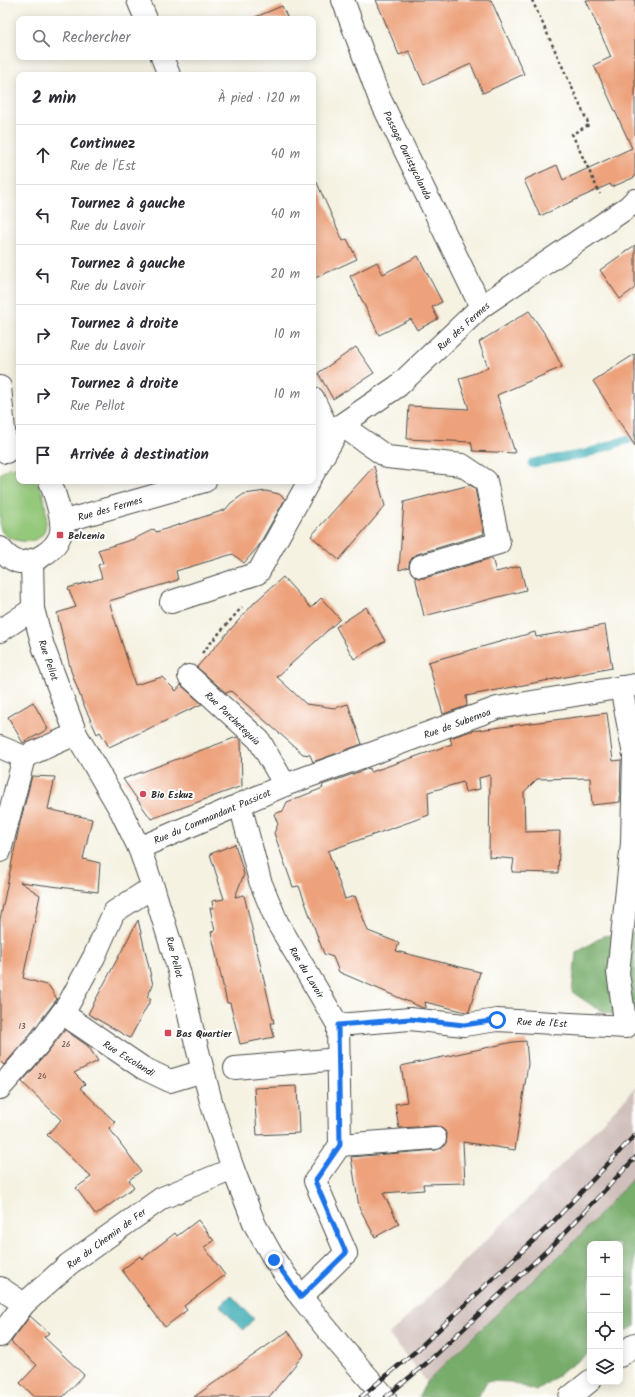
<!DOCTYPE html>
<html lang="fr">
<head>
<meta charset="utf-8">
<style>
  body { margin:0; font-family:Kalam,sans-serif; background:#f7f7f7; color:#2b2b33 }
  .controls { position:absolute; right:12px; bottom:12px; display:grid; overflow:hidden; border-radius:8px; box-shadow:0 2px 10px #0003 }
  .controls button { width:36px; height:36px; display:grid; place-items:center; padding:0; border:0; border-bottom:1px solid #e1e1e2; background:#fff; color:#2b2b33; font:20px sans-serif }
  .stop { position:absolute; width:12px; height:12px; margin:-9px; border:3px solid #1a73e8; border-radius:50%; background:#fff }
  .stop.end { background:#1a73e8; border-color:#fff; box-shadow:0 1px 4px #0008 }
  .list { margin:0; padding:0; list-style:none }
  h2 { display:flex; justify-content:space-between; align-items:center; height:52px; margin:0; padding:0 16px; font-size:17px }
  h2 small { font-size:13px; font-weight:400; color:#7c7c81 }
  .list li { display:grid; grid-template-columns:26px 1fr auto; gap:12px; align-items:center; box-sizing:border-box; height:60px; padding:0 16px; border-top:1px solid #e1e1e2 }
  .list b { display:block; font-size:15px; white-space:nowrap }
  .list p { margin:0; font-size:13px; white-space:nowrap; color:#7c7c81 }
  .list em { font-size:13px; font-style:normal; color:#7c7c81 }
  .icon { flex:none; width:22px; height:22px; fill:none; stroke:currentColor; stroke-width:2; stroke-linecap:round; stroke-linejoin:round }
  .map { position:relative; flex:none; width:635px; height:1397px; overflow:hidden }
  .search { position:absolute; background:#fff; box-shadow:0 2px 10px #0003; left:16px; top:16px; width:300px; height:44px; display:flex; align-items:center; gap:10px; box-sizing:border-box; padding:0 14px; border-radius:8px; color:#7c7c81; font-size:15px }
  .panel { position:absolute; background:#fff; box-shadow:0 2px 10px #0003; left:16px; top:72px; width:300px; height:412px; border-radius:8px }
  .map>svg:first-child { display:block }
</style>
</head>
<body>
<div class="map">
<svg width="635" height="1397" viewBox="0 0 635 1397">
  <rect width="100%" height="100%" fill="#fff"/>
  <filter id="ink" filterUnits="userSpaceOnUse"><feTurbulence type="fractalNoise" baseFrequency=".025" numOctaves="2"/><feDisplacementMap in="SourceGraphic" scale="8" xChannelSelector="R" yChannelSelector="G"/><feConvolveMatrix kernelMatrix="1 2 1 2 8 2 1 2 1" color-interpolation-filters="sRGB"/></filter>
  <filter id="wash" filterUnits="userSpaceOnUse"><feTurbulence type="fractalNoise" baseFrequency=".012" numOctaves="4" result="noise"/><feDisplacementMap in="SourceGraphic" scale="16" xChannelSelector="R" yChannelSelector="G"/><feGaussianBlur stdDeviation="0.9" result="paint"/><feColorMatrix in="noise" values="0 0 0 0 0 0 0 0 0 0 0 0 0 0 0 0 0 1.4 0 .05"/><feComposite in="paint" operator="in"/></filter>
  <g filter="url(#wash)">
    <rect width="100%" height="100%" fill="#f5f2e2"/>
    <!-- industrial -->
    <polygon fill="#d0c0bc" points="635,1087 635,1176 577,1239 484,1326 427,1382 389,1335 524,1203 624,1100"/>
    <!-- green -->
    <path fill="#94c87a" stroke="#607a52" d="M 16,467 L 19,467 L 19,481 L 37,481 C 44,492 51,523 42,535 C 34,546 3,542 0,527 C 0,523 0,517 0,512 C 0,499 0,487 0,474 L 8,468 Z"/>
    <!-- forest -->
    <g fill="#77ac6a" stroke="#516c4a">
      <polygon points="635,932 635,1022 599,1010 572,992 576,953 603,936"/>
      <polygon points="635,1176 635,1326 620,1334 620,1244 590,1244 590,1352 536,1391 511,1382 487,1381 478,1397 418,1397 427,1382 484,1326 577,1239"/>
    </g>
    <!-- water -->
    <polygon fill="#3bacb4" stroke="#336c70" points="231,1295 254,1319 243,1330 220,1306"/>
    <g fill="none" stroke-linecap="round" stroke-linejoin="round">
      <!-- stream -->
      <polyline stroke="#3bacb4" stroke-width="9" points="532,463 585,454 635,437"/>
    </g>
    <g id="blocks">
      <!-- building -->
      <g fill="#eda27b">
        <polygon points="376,0 491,0 524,74 483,93 471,64 424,85 409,51 399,55"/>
        <polygon points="586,0 635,0 635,177 612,187 610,184 540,216 524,180 557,165 563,180 632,148 594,65 611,57"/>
        <polygon points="282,6 288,19 251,19"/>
        <polygon points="313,174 343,241 347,239 357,259 313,279"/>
        <polygon points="635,245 635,288 620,299 600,270"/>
        <polygon points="418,256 442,302 432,307 438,319 417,330 411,319 379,335 350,276 377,262 383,274"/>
        <polygon points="529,311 547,337 562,367 497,395 515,453 473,451 471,442 407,439 409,406 469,409 459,379 488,368 479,342"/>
        <polygon points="356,347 374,373 333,399 318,373"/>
        <polygon points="635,354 635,446 593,381"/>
        <polygon points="374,466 385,506 339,560 311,536"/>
        <polygon points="470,485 475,488 484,534 417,554 412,558 409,563 409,567 399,570 404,502"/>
        <polygon points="266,491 279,494 285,499 258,547 244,563 233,554 176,571 178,580 109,601 135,685 162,677 176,691 181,685 202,704 109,747 100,732 97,734 82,701 71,671 57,613 76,607 68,588 102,578 98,565 103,563 98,550 134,539 154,529 156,532 225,510 231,503 244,494"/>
        <polygon points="492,558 496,572 520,566 526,590 424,616 415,576 418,578 425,578"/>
        <polygon points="283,577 311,608 321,598 340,619 277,677 306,704 335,708 348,704 362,744 313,762 310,755 303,754 231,691 226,693 197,667 255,602"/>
        <polygon points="366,607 385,641 354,659 336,627"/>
        <polygon points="605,625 612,668 466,696 467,706 443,714 428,662 535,632 536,637"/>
        <polygon points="33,702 48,729 23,743 8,717"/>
        <polygon points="607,713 613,761 621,760 620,802 592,805 590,778 537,779 524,792 525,832 560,831 558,873 512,872 514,859 489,857 490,775 479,778 480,789 465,792 463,782 428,792 429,815 328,851 345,899 355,896 368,931 399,943 396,951 480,972 469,1012 466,1012 425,1002 426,1008 423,1008 339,972 333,957 324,954 299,886 293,887 274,833 278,824 274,814 283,811 287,802 323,788 322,785 370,768 371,772 452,744 450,738 471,731"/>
        <polygon points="237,737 241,741 242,786 151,819 123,779"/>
        <polygon points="32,776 55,777 48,809 92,819 83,859 100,863 98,892 20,882 40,895 23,978 49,986 57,999 27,1038 4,1065 0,1061 0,920 19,827"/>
        <polygon points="235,844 244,874 235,897 244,895 274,1023 271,1023 274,1037 240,1044 230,1003 227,1003 211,932 215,931 210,908 213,908 212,901 224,899 210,854"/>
        <polygon points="138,920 153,985 147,997 151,999 130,1038 88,1014"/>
        <polygon points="65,1030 88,1046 98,1061 74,1073 85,1084 80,1088 115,1122 109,1128 141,1171 129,1180 134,1187 96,1215 76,1188 91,1177 47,1135 61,1120 22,1082 46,1054"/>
        <polygon points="526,1041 528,1064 515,1150 463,1142 465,1183 423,1184 424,1190 383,1193 399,1224 375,1237 359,1207 351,1157 436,1150 442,1148 446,1143 447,1137 445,1131 440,1127 434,1126 399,1128 395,1104 407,1102 401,1066 513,1042"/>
        <polygon points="297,1086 299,1133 257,1135 254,1088"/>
        <polygon points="198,1220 214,1241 204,1247 225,1275 184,1306 187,1310 165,1327 122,1270 140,1256 142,1259 175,1233 177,1236"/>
        <polygon points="30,1316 49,1333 44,1337 84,1375 63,1397 35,1397 20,1383 37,1365 11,1342"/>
        <polygon points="288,1331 304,1354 269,1397 194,1397"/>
      </g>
    </g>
  </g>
  <g filter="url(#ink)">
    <use href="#blocks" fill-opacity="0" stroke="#494946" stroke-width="1"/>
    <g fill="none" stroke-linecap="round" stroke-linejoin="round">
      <!-- minor casing -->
      <g stroke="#494946" stroke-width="24">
        <g id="minor">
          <polyline points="138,0 146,19"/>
          <polyline points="343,0 379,97 481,307"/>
          <polyline points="162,57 169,75"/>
          <polyline points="0,387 6,452"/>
          <polyline points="313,398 329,432"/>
          <polyline points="313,441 341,425 398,386 481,307 628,207 635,200"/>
          <polyline points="313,474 341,425 387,457 462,465 486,481 499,543 421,566"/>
          <polyline points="61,522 205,481"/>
          <path d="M 0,548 C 5,554 12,561 20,562 C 36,563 55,550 60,536 C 65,522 55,495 50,481"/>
          <polyline points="32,560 33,609 43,646 76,734 121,811 139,848 154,890 179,971 192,1028 212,1105 233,1169 255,1225 274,1259 301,1297 339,1344 385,1397"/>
          <polyline points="171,602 258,573 309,481"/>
          <polyline points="0,631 33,609"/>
          <polyline points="189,676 259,740 285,785"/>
          <polyline points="0,747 24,757 76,734"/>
          <polyline points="240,804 260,881 277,922 338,1025 340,1145 315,1181 346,1253 301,1297"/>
          <polyline points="139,848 285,785 497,708 635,685"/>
          <polyline points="0,851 24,757"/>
          <polyline points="62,1013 143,1068 170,1081 203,1071"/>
          <polyline points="338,1025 410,1019 464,1025 497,1020 626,1027 618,973 632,843 634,755 621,687"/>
          <polyline points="235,1068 339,1059"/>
          <polyline points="0,1088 37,1046 68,1005 94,957 114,912 142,894 154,890"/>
          <polyline points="340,1145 435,1138"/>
          <polyline points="0,1288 24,1304"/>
          <polyline points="0,1336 24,1304 69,1264 162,1198 233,1169"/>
          <polyline points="620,1356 635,1344"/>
          <polyline points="570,1397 590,1381"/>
        </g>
      </g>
      <!-- path -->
      <g stroke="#494946" stroke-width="2.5" stroke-dasharray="3 3" stroke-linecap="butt">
        <polyline points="532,0 589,125 572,134 600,194"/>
        <polyline points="202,653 242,607"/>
      </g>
      <!-- minor -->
      <use href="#minor" stroke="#fff" stroke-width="22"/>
      <!-- rail casing -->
      <g stroke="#2b2b2b" stroke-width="4.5">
        <g id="rail">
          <polyline points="361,1397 416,1351 552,1223 635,1135"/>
          <polyline points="386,1397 428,1362 557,1241 635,1158"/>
        </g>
      </g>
      <!-- rail -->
      <use href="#rail" stroke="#fff" stroke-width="3" stroke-dasharray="9" stroke-linecap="butt"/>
    </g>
  </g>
  <g fill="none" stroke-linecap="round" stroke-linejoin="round" filter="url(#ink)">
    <!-- route -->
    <polyline stroke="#1a73e8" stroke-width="5" points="274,1260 301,1297 346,1253 315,1181 340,1145 338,1025 410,1019 464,1025 497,1020"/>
  </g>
  <!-- markers -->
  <g fill="#d1495b" stroke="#fff" stroke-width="1.5">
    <rect x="56" y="531" width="8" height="8" rx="2"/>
    <circle cx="143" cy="794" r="4"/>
    <rect x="164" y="1029" width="8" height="8" rx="2"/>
  </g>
  <g text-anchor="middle" stroke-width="4" stroke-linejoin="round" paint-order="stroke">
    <!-- number labels -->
    <g font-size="8" fill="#5c493f">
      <text x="22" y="1029">13</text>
      <text x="66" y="1047">26</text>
      <text x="42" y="1079">24</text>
    </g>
    <!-- street labels -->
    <g font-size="10" fill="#2b2b2b" stroke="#fff">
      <text transform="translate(408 155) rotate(64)" y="4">Passage Ouristycolanda</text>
      <text transform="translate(463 326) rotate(-42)" y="4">Rue des Fermes</text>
      <text transform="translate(110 508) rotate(-16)" y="4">Rue des Fermes</text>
      <text transform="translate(49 660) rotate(71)" y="4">Rue Pellot</text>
      <text transform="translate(233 718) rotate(44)" y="4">Rue Parcheteguia</text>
      <text transform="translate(457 723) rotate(-20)" y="4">Rue de Subernoa</text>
      <text transform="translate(212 816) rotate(-23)" y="4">Rue du Commandant Passicot</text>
      <text transform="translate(175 957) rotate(75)" y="4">Rue Pellot</text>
      <text transform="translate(307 972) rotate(59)" y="4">Rue du Lavoir</text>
      <text transform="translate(542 1022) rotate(3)" y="4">Rue de l'Est</text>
      <text transform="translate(129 1058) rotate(32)" y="4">Rue Escolandi</text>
      <text transform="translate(106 1238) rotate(-36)" y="4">Rue du Chemin de Fer</text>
    </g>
    <!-- poi labels -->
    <g font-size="10" font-weight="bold" fill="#2b2b2b" stroke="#fff" text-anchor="start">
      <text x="68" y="539">Belcenia</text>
      <text x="151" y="798">Bio Eskuz</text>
      <text x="176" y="1037">Bas Quartier</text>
    </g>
  </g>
</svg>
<div class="controls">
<button>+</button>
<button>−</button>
<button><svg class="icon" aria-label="locate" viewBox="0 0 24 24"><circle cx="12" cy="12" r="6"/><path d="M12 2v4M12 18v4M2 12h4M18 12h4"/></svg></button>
<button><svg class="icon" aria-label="layers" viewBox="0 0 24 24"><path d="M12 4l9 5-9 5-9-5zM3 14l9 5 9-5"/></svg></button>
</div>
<div class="stop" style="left:497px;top:1020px"></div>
<div class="stop end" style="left:274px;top:1260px"></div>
<div class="search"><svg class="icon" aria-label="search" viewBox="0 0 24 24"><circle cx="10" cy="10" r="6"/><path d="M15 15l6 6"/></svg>Rechercher</div>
<section class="panel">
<h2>2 min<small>À pied · 120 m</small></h2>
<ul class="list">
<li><svg class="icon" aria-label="ahead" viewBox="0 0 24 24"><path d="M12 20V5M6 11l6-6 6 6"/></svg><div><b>Continuez</b><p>Rue de l'Est</p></div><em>40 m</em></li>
<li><svg class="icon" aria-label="left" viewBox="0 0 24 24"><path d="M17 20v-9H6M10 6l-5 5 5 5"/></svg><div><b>Tournez à gauche</b><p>Rue du Lavoir</p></div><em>40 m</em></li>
<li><svg class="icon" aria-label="left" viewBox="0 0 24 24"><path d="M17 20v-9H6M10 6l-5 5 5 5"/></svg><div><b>Tournez à gauche</b><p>Rue du Lavoir</p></div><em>20 m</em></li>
<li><svg class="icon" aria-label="right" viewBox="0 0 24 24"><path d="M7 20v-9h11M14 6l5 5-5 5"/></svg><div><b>Tournez à droite</b><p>Rue du Lavoir</p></div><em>10 m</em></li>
<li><svg class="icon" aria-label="right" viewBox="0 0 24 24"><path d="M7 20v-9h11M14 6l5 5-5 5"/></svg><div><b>Tournez à droite</b><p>Rue Pellot</p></div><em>10 m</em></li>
<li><svg class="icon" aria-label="arrive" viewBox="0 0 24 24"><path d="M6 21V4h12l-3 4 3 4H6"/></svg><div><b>Arrivée à destination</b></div></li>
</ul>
</section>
</div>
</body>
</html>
